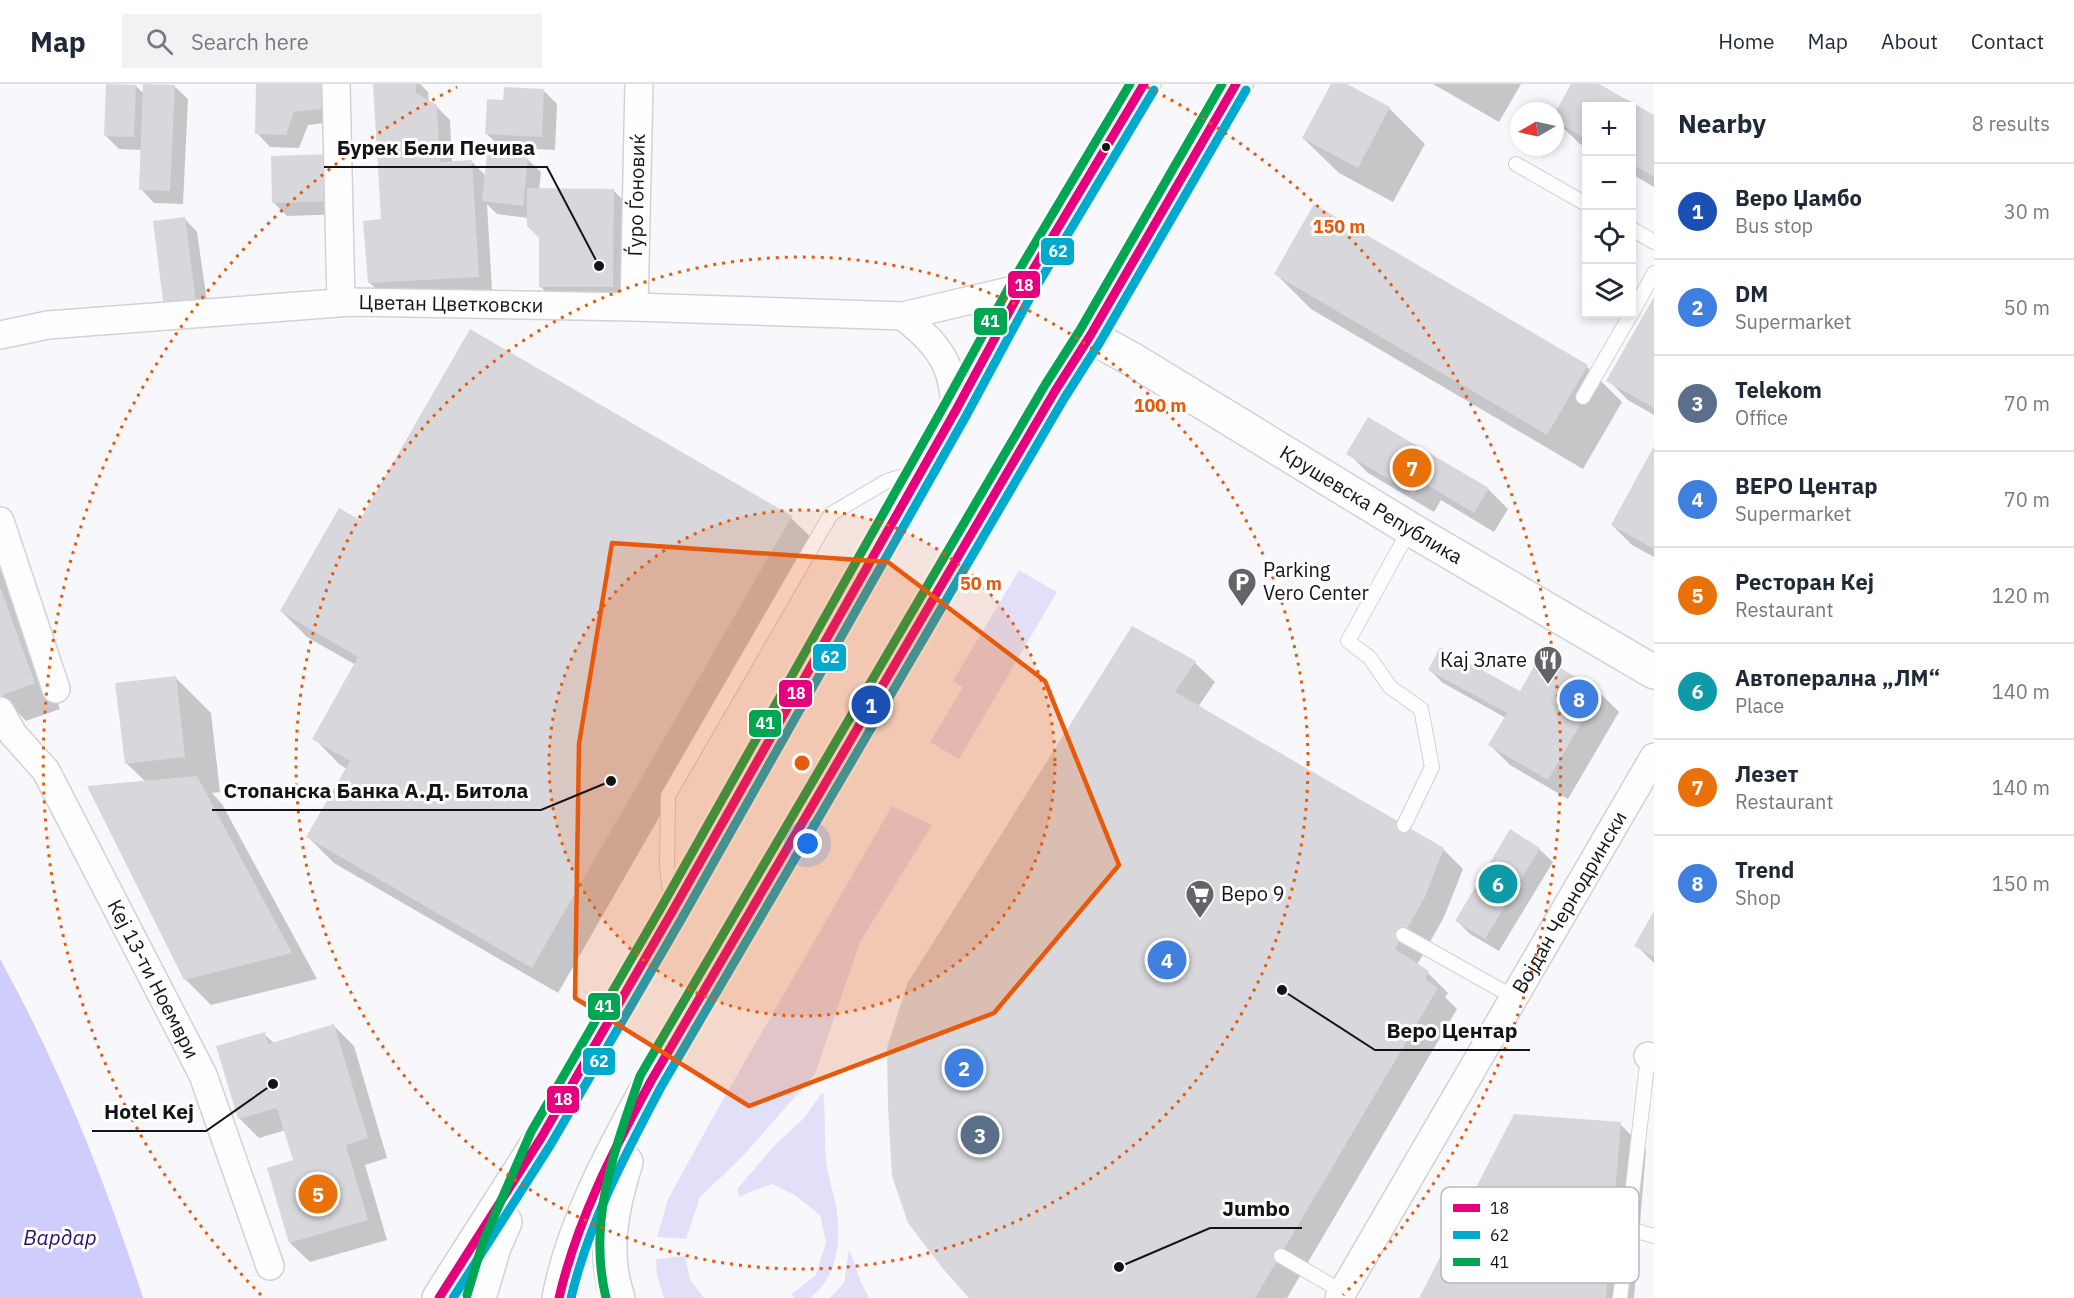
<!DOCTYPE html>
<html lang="en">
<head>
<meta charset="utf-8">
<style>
  body { margin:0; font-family:"IBM Plex Sans",sans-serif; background:#f2f2f3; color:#1f2937 }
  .controls { position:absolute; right:18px; top:18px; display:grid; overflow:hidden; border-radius:0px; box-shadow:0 3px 9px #0003 }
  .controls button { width:54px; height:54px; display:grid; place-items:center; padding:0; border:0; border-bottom:2px solid #e0e1e3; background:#fff; color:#1f2937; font:30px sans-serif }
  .compass { position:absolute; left:1510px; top:18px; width:54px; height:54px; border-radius:50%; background:#fff; box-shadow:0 3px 9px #0003; rotate:261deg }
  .you { position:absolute; left:808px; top:760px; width:21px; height:21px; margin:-15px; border:4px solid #fff; border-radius:50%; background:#1a73e8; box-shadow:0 0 0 9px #1a73e833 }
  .badge { display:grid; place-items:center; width:39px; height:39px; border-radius:50%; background:#646367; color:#fff; font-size:20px; font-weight:700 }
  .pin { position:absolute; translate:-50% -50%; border:3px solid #fff; box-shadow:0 2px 6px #0006 }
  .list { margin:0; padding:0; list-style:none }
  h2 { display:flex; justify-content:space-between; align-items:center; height:78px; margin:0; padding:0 24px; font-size:26px }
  h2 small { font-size:20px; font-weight:400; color:#747a83 }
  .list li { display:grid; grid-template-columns:39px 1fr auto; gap:18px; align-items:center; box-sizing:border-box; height:96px; padding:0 24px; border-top:2px solid #e0e1e3 }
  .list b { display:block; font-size:22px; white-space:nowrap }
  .list p { margin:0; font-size:20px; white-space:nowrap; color:#747a83 }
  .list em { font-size:20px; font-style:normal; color:#747a83 }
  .icon { flex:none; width:33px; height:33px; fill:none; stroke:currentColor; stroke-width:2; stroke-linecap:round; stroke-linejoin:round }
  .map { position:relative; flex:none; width:1654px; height:1214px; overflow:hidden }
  header { display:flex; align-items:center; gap:36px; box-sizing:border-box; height:84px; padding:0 30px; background:#fff; border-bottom:2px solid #e0e1e3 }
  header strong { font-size:28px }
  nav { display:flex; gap:33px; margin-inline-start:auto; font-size:21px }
  .search { width:420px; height:54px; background:#f2f2f3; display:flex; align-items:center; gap:15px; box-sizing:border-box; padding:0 21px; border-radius:0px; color:#747a83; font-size:22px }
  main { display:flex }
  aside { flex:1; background:#fff }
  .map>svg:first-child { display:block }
</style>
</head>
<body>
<header>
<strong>Map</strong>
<div class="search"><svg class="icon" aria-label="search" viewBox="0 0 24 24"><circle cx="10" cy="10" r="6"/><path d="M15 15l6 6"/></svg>Search here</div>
<nav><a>Home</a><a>Map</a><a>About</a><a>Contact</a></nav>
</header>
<main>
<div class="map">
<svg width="1654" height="1214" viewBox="0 0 1654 1214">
  <rect width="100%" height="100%" fill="#f8f8fc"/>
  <!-- green -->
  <g fill="#e1e0f8">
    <polygon points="1019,486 1057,508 959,675 930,658 963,603 953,597"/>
    <polygon points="892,722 932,741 860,858 815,990 742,1073 700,1113 686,1155 657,1153 668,1115 712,1035"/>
    <path d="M 823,1008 C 826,1031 824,1054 826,1077 C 828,1092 833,1107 836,1122 C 842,1155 838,1193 810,1214 L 794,1214 L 792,1210 L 816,1191 L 826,1158 L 820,1131 L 796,1112 L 773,1100 L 749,1108 L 740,1113 L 737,1105 L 775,1061 L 803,1035 Z"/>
    <polygon points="849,1165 861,1198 869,1214 830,1214 844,1199"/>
    <polygon points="685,1172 690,1196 704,1214 664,1214 657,1192 656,1175"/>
  </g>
  <!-- water -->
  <path fill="#cfcdfb" d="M 0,875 C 59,982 106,1098 143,1214 L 0,1214 Z"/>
  <!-- shadow -->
  <g fill="#0003">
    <polygon points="258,0 342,0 350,36 308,41 299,64 270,63 257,49"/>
    <polygon points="375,0 420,0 428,8 429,18 436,22 450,36 452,79 472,78 486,92 527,75 541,88 539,106 613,106 627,120 626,216 554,216 540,202 541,153 529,134 497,130 487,120 492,206 383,212 370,199 382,136"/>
    <polygon points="1332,0 1344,0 1389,24 1425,60 1393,118 1339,89 1303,54"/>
    <polygon points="1433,0 1521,0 1499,38"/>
    <polygon points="1573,0 1596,0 1654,33 1654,103 1632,90 1632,22 1586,22 1586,64 1580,60 1555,36 1555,32"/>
    <polygon points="136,2 145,11 174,2 188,15 183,120 154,119 141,105 142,66 119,65 106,52"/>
    <polygon points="543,6 557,20 555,66 500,63 487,50 504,17"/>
    <polygon points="272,73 345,130 287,132 273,118"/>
    <polygon points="184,134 197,148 209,232 179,236"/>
    <polygon points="1275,189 1587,283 1622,318 1583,385 1311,225"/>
    <polygon points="1654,216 1654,331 1628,316 1608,296"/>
    <polygon points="471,247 791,434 817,459 558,909 334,779 308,753 347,685 339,680 314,654 356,581 307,553 281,527 360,438"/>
    <polygon points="1654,365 1654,473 1632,461 1612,441"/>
    <polygon points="1348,369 1488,405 1508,425 1494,448 1441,416 1434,428 1368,389"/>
    <polygon points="0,460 60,625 26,637 0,610"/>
    <polygon points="1133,544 1195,579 1215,598 1198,623 1443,765 1463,785 1444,833 1417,881 1428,889 1448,909 1445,913 1457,925 1287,1214 971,1214"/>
    <polygon points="1430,586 1521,609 1599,608 1619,628 1568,715 1510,681 1490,661 1506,634 1443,599"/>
    <polygon points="176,594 211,629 220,708 212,709 222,720 317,895 211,921 185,895 146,698 126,679"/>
    <polygon points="1539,765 1553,778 1499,867 1470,850 1457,837"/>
    <polygon points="1654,830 1654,879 1636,861"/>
    <polygon points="334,942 354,962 387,1074 365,1081 387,1156 310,1178 290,1159 295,1077 286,1046 259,1054 239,1034 264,950 274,959"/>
    <polygon points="1620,1040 1646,1066 1634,1214 1421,1214"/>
  </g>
  <!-- building -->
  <g fill="#d8d8dc">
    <polygon points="106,0 136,1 134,53 104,52"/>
    <polygon points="143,0 175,1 170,107 139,106"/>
    <polygon points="256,0 336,0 337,23 294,28 286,51 255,50"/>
    <polygon points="373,0 416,0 416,9 437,21 440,78 472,76 479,193 368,199 363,137 381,135"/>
    <polygon points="1331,0 1347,0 1390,23 1358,84 1302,54"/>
    <polygon points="1571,0 1599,0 1654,31 1654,93 1632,80 1632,22 1586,22 1586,55 1555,37 1555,29"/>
    <polygon points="504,3 544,5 542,53 485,50 487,15 503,16"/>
    <polygon points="487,69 528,73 523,122 482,117"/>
    <polygon points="332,70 332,117 272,119 271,72"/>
    <polygon points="527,104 614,105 613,203 539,203 539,154 527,142"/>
    <polygon points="1314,120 1588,281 1547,351 1274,190"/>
    <polygon points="185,133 196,219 164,224 153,137"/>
    <polygon points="1654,213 1654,324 1606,297"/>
    <polygon points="470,245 792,432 532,884 306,753 350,677 312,655 358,573 280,527 339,424 360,436"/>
    <polygon points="1368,333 1489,404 1474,429 1421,397 1414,410 1346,370"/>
    <polygon points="1654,362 1654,465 1611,441"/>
    <polygon points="0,503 35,599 0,612"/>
    <polygon points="1132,542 1196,577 1175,608 1444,764 1425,813 1395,865 1429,887 1425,895 1438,904 1255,1214 969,1214 944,1186 908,1139 892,1092 888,1023 887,964 907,900"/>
    <polygon points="1440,563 1520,607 1540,572 1600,607 1548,696 1488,661 1507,629 1428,586"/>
    <polygon points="176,592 185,673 125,680 115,599"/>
    <polygon points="197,692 292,869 184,896 87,702"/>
    <polygon points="1510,745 1540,764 1485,855 1455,837"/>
    <polygon points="1654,827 1654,873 1634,862"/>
    <polygon points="334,940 368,1054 346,1061 368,1136 289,1159 267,1084 293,1076 277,1024 238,1035 216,962 265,948 268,960"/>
    <polygon points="1514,1030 1621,1038 1606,1214 1419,1214"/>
  </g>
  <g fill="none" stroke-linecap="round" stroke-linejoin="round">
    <!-- service casing -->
    <g stroke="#d2d2d6" stroke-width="16">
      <g id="service">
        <polyline points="1516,80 1586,120"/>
        <polyline points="1632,145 1654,158"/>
        <polyline points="1632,229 1654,189"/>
        <polyline points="1583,313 1631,230"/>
        <polyline points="1404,741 1432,683 1421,625 1390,603 1370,574 1348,557 1410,445"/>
        <polyline points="671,817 667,781 668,712 831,430 887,397 917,388"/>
        <polyline points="1403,851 1515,914"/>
        <polyline points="1627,1144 1654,1152"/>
        <polyline points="1281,1172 1343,1208"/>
        <polyline points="1620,1214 1648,972"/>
      </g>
    </g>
    <!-- minor casing -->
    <g stroke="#d2d2d6" stroke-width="30">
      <g id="minor">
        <polyline points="336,0 341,218"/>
        <path id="s1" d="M 634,223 L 639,0"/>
        <path d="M 903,232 C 921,247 939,262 948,285 C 953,297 954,313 956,326"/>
        <path id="s2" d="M 0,251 L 48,241 L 351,218 L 634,223 L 903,232 L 1022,204"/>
        <polyline points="0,437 56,605"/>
        <path id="s3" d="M 0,627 L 13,650 L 46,687 L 203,991 L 270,1182"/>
        <polyline points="1648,972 1654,974"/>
        <path id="s4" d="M 1339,1214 L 1654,673"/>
      </g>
    </g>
    <!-- tertiary casing -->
    <g stroke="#d2d2d6" stroke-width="36">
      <g id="tertiary">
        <path id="s5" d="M 1090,252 L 1135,277 L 1410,445 L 1654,588"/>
        <polyline points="439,1214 541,1054 672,828 956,326 1022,204 1144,0"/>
        <polyline points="479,1214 494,1163 505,1138"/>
        <path d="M 559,1214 C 574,1136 614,1066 651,997 L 1055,307 L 1090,252 L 1236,0"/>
        <path d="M 618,1214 C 602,1169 612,1122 626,1078"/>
      </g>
    </g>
    <!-- service -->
    <use href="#service" stroke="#fefeff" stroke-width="14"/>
    <!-- minor -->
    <use href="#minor" stroke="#fefeff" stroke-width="27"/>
    <!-- tertiary -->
    <use href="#tertiary" stroke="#fefeff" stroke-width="33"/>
    <!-- bus-1 casing -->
    <g stroke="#fff" stroke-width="14">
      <g id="bus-1">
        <polyline points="439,1214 541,1054 672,828 956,326 1022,204 1144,0"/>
        <path d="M 559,1214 C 577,1136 613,1067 651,997 L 1055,307 L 1090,252 L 1236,0"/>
      </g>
    </g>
    <!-- bus-2 casing -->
    <g stroke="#fff" stroke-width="14">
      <g id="bus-2">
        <polyline points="453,1214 551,1060 682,834 966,332 1032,210 1154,6"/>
        <path d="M 571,1214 C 589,1138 625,1071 661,1003 L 1065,313 L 1100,258 L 1246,6"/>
      </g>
    </g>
    <!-- bus-3 casing -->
    <g stroke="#fff" stroke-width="14">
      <g id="bus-3">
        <polyline points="467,1211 483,1158 531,1048 662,822 945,320 1012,198 1130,0"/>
        <path d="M 606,1214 C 587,1135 615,1066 640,992 L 1045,301 L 1080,246 L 1222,0"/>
      </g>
    </g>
    <!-- bus-1 -->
    <use href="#bus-1" stroke="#e5007d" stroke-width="9"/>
    <!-- bus-2 -->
    <use href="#bus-2" stroke="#00a9ce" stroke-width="9"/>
    <!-- bus-3 -->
    <use href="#bus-3" stroke="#00a651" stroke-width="9"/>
  </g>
  <!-- marked area -->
  <path fill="#e8590c" fill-opacity="0.2" stroke="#e8590c" stroke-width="4.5" stroke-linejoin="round" d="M 612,459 L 888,478 L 1045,597 L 1119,781 L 994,929 L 749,1022 L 575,914 L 579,660 Z"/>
  <!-- distance rings -->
  <circle cx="802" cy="679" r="253" fill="#e8590c" fill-opacity=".12"/>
  <g fill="none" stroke="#e8590c" stroke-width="3" stroke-dasharray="3 6">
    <circle cx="802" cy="679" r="253"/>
    <circle cx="802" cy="679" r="506"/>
    <path d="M261 1211A759 759 0 0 1 457 3M1147 3A759 759 0 0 1 1343 1211"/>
  </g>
  <!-- icons -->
  <defs>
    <g id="parking-pin" transform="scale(1.5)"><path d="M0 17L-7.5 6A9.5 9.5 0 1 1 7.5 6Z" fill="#646367" stroke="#fff"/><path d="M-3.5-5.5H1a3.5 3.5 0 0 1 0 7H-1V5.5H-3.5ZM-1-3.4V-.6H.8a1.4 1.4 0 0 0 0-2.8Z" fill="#fff"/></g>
    <g id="restaurant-pin" transform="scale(1.5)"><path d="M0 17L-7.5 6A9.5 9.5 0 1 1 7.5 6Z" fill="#646367" stroke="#fff"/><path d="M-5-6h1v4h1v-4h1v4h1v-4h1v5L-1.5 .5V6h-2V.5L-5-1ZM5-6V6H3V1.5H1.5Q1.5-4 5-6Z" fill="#fff"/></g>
    <g id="supermarket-pin" transform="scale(1.5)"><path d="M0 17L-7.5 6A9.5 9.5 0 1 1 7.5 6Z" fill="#646367" stroke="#fff"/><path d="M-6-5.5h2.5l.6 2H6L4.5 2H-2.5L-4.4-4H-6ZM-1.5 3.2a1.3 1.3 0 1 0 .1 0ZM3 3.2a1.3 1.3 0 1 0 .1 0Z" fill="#fff"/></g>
  </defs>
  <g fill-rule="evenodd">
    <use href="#parking-pin" x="1242" y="498"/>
    <use href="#restaurant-pin" x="1548" y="576"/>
    <use href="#supermarket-pin" x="1200" y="810"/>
  </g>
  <!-- markers -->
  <circle fill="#141317" stroke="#fff" stroke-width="2" cx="1106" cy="63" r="5"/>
  <g text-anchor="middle" stroke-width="6" stroke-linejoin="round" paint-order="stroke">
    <!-- street labels -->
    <g font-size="20" fill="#141317" stroke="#fff">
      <text dy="7" stroke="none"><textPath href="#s1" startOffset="112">Ѓуро Ѓоновиќ</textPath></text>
      <text dy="7" stroke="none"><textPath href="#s2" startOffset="453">Цветан Цветковски</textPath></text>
      <text dy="7" stroke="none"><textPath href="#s5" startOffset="328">Крушевска Република</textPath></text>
      <text dy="7" stroke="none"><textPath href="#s4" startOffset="458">Војдан Чернодрински</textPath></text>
      <text dy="7" stroke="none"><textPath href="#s3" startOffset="310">Кеј 13-ти Ноември</textPath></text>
    </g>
    <!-- poi labels -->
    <g font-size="20" fill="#141317" stroke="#fff" text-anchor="start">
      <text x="1263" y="493">Parking<tspan x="1263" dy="23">Vero Center</tspan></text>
      <text x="1527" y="583" text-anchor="end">Кај Злате</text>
      <text x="1221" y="817">Веро 9</text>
    </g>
    <!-- water labels -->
    <g font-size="21" font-style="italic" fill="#2b106b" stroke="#fff">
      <text x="60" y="1161">Вардар</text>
    </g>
  </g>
  <!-- legend -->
  <rect x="1441" y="1103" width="198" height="96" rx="9" fill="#fff" stroke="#b8b8b9" stroke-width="1.5"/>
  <rect x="1453" y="1120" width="27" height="8" fill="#e5007d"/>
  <rect x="1453" y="1147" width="27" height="8" fill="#00a9ce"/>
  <rect x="1453" y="1174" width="27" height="8" fill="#00a651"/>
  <g font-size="16" fill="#141317">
    <text x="1490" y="1130">18</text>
    <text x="1490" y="1157">62</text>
    <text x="1490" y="1184">41</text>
  </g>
  <circle cx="802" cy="679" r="9" fill="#e8590c" stroke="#fff" stroke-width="3"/>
  <g font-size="18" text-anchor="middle" font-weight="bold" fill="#e8590c" stroke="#fff" stroke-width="6" stroke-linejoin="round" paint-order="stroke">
    <text x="1339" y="149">150 m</text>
    <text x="1160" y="328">100 m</text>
    <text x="981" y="506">50 m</text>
  </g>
  <!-- callouts -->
  <path fill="none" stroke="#141317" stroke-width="2" d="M599 182L547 83H324M611 697L541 726H212M1282 906L1375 966H1530M273 1000L206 1047H92M1119 1183L1210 1144H1302"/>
  <g fill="#141317" stroke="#fff" stroke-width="2">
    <circle cx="599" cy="182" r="6"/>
    <circle cx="611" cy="697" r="6"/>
    <circle cx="1282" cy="906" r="6"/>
    <circle cx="273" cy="1000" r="6"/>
    <circle cx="1119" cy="1183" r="6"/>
  </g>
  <g font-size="21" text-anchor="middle" font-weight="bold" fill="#141317" stroke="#fff" stroke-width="6" stroke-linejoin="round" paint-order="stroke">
    <text x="436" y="71">Бурек Бели Печива</text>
    <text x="376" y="714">Стопанска Банка А.Д. Битола</text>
    <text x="1452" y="954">Веро Центар</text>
    <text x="149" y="1035">Hotel Kej</text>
    <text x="1256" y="1132">Jumbo</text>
  </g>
  <g stroke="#fff" stroke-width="2">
    <rect x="1040" y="153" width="35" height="29" rx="6" fill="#00a9ce"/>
    <rect x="1007" y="186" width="34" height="29" rx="6" fill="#e5007d"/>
    <rect x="973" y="223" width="35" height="29" rx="6" fill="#00a651"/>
    <rect x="812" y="559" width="35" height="29" rx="6" fill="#00a9ce"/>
    <rect x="778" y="595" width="35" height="29" rx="6" fill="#e5007d"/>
    <rect x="748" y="625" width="34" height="29" rx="6" fill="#00a651"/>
    <rect x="587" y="908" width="34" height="29" rx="6" fill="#00a651"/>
    <rect x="582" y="963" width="34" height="29" rx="6" fill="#00a9ce"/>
    <rect x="546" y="1001" width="34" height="29" rx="6" fill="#e5007d"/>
  </g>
  <g font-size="16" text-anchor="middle" font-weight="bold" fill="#fff">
    <text x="1058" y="173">62</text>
    <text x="1024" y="207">18</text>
    <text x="990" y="243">41</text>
    <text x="830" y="579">62</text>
    <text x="796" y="615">18</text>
    <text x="765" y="645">41</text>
    <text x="604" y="928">41</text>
    <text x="599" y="983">62</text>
    <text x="563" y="1021">18</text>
  </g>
</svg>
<div class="controls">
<button>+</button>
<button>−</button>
<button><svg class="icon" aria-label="locate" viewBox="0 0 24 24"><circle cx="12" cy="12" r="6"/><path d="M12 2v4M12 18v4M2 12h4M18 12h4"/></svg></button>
<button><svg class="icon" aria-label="layers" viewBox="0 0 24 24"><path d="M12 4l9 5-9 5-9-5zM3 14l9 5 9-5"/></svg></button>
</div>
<svg class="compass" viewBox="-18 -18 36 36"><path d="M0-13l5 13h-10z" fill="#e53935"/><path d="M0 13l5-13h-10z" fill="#747a83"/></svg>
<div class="you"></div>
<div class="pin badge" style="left:871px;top:621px;background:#1a4fb4">1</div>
<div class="pin badge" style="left:964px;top:984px;background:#3f7fe0">2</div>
<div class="pin badge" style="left:980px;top:1051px;background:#5c6f8a">3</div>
<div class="pin badge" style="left:1167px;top:876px;background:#3f7fe0">4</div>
<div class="pin badge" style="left:318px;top:1110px;background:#e8710a">5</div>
<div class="pin badge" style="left:1498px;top:800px;background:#0f9aa8">6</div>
<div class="pin badge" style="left:1412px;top:384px;background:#e8710a">7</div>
<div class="pin badge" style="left:1579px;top:615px;background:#3f7fe0">8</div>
</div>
<aside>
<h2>Nearby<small>8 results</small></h2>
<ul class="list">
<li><span class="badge" style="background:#1a4fb4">1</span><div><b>Веро Џамбо</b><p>Bus stop</p></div><em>30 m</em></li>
<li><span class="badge" style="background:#3f7fe0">2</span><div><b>DM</b><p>Supermarket</p></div><em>50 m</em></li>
<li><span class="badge" style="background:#5c6f8a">3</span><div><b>Telekom</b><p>Office</p></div><em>70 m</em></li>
<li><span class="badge" style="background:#3f7fe0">4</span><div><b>ВЕРО Центар</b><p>Supermarket</p></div><em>70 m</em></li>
<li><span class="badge" style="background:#e8710a">5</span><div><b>Ресторан Кej</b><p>Restaurant</p></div><em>120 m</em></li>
<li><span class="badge" style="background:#0f9aa8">6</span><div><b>Автоперална „ЛМ“</b><p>Place</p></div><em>140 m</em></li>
<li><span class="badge" style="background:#e8710a">7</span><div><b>Лезет</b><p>Restaurant</p></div><em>140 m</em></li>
<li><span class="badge" style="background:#3f7fe0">8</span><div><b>Trend</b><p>Shop</p></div><em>150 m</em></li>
</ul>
</aside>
</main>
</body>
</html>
